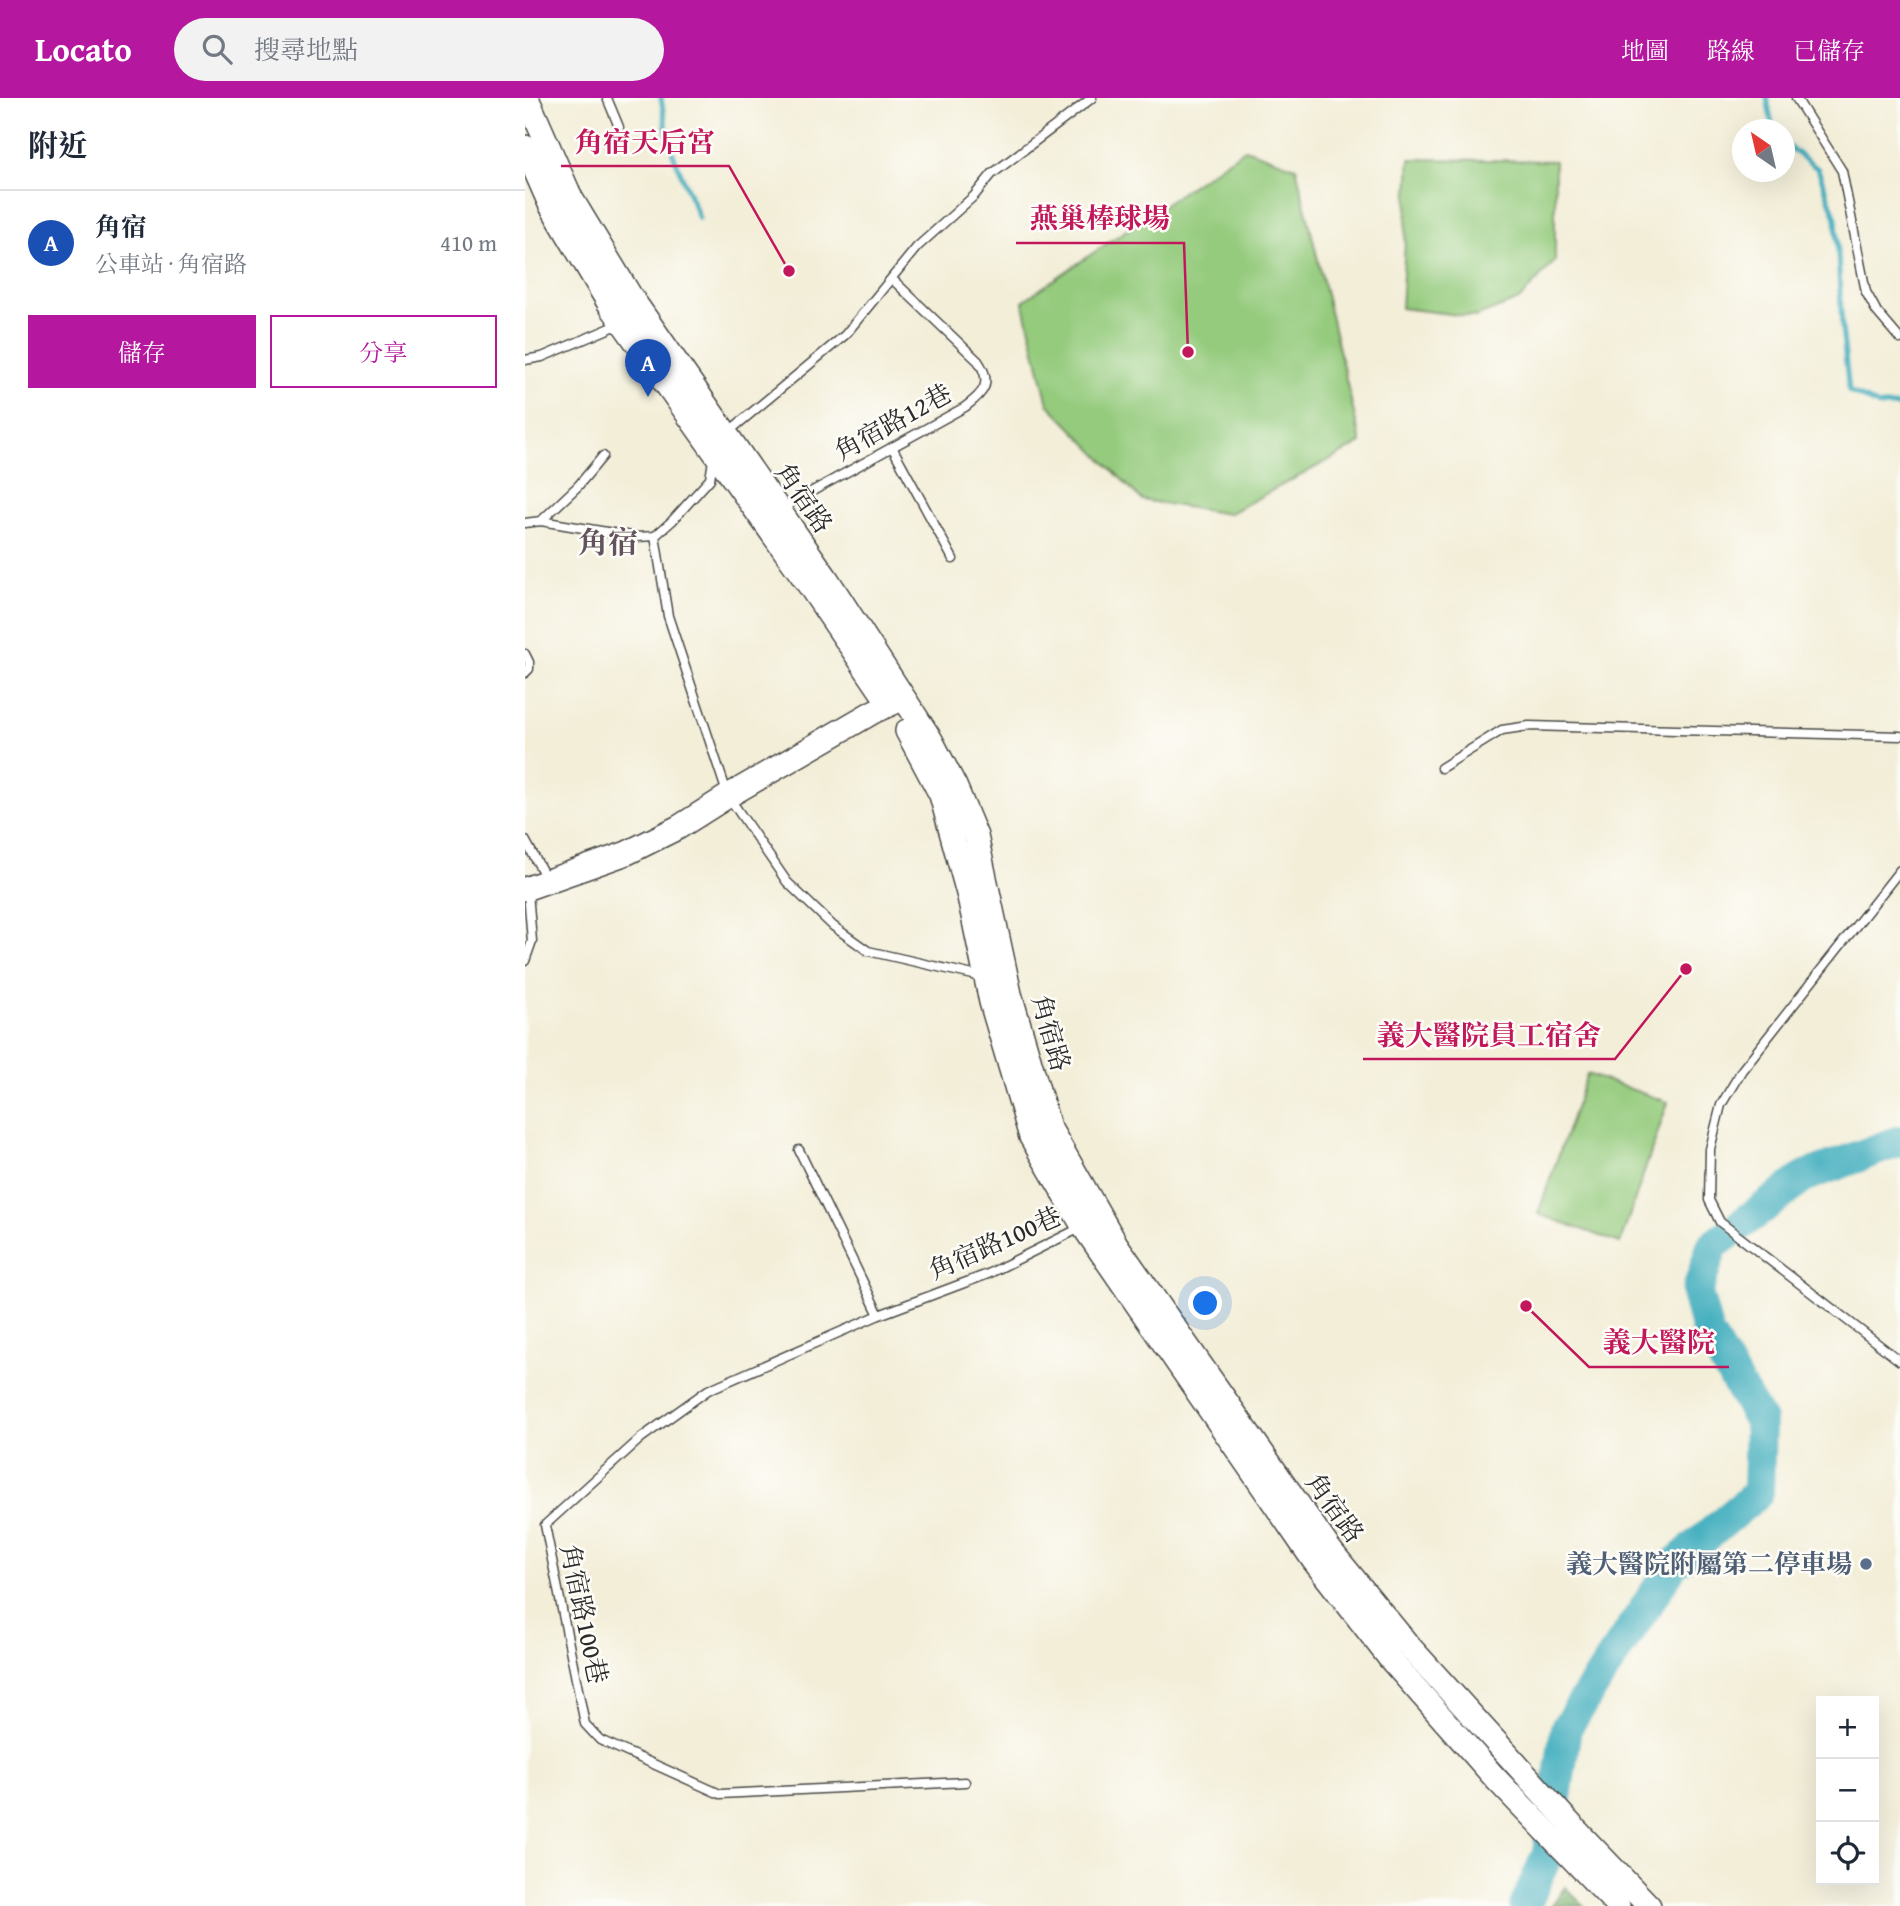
<!DOCTYPE html>
<html lang="zh-TW">
<head>
<meta charset="utf-8">
<style>
  body { margin:0; font-family:"Gentium Book Plus","Noto Serif TC",serif; background:#f2f2f3; color:#1f2937 }
  .controls { position:absolute; right:21px; bottom:21px; display:grid; overflow:hidden; border-radius:0px; box-shadow:0 7px 28px #0002 }
  .controls button { width:63px; height:63px; display:grid; place-items:center; padding:0; border:0; border-bottom:2px solid #e0e1e3; background:#fff; color:#1f2937; font:35px sans-serif }
  .compass { position:absolute; left:1207px; top:21px; width:63px; height:63px; border-radius:50%; background:#fff; box-shadow:0 7px 28px #0002; rotate:326deg }
  .you { position:absolute; left:681px; top:1206px; width:24px; height:24px; margin:-18px; border:5px solid #fff; border-radius:50%; background:#1a73e8; box-shadow:0 0 0 10px #1a73e833 }
  .badge { display:grid; place-items:center; width:46px; height:46px; border-radius:50%; background:#b5179e; color:#fff; font-size:23px; font-weight:700 }
  .pin { position:absolute; translate:-50% -58px; filter:drop-shadow(0 2px 4px #0008) }
  .pin::after { content:''; position:absolute; top:37px; width:24px; height:21px; background:inherit; clip-path:polygon(0 0,100% 0,50% 100%) }
  .list { margin:0; padding:0; list-style:none }
  h2 { display:flex; justify-content:space-between; align-items:center; height:91px; margin:0; padding:0 28px; font-size:30px }
  h2 small { font-size:23px; font-weight:400; color:#747a83 }
  .list li { display:grid; grid-template-columns:46px 1fr auto; gap:21px; align-items:center; box-sizing:border-box; height:105px; padding:0 28px; border-top:2px solid #e0e1e3 }
  .list b { display:block; font-size:26px; white-space:nowrap }
  .list p { margin:0; font-size:23px; white-space:nowrap; color:#747a83 }
  .list em { font-size:23px; font-style:normal; color:#747a83 }
  .actions { display:flex; gap:14px; padding:21px 28px }
  .actions a { flex:1; padding:16px 0; border:2px solid #b5179e; border-radius:0px; text-align:center; font-size:24px; color:#b5179e }
  .actions .main { background:#b5179e; color:#fff }
  .icon { flex:none; width:38px; height:38px; fill:none; stroke:currentColor; stroke-width:2; stroke-linecap:round; stroke-linejoin:round }
  .map { position:relative; flex:none; width:1375px; height:1808px; overflow:hidden }
  header { display:flex; align-items:center; gap:42px; box-sizing:border-box; height:98px; padding:0 35px; background:#b5179e; color:#fff }
  header strong { font-size:33px }
  nav { display:flex; gap:38px; margin-inline-start:auto; font-size:24px }
  .search { width:490px; height:63px; background:#f2f2f3; display:flex; align-items:center; gap:18px; box-sizing:border-box; padding:0 24px; border-radius:38px; color:#747a83; font-size:26px }
  main { display:flex }
  aside { flex:1; background:#fff }
  .map>svg:first-child { display:block }
</style>
</head>
<body>
<header>
<strong>Locato</strong>
<div class="search"><svg class="icon" aria-label="search" viewBox="0 0 24 24"><circle cx="10" cy="10" r="6"/><path d="M15 15l6 6"/></svg>搜尋地點</div>
<nav><a>地圖</a><a>路線</a><a>已儲存</a></nav>
</header>
<main>
<aside>
<h2>附近<small></small></h2>
<ul class="list">
<li><span class="badge" style="background:#1a4fb4">A</span><div><b>角宿</b><p>公車站 · 角宿路</p></div><em>410 m</em></li>
</ul>
<div class="actions"><a class="main">儲存</a><a>分享</a></div>
</aside>
<div class="map">
<svg width="1375" height="1808" viewBox="0 0 1375 1808">
  <rect width="100%" height="100%" fill="#fdfcf7"/>
  <filter id="ink" filterUnits="userSpaceOnUse"><feTurbulence type="fractalNoise" baseFrequency=".0143" numOctaves="2"/><feDisplacementMap in="SourceGraphic" scale="14" xChannelSelector="R" yChannelSelector="G"/><feConvolveMatrix kernelMatrix="1 2 1 2 8 2 1 2 1" color-interpolation-filters="sRGB"/></filter>
  <filter id="wash" filterUnits="userSpaceOnUse"><feTurbulence type="fractalNoise" baseFrequency=".00686" numOctaves="4" result="noise"/><feDisplacementMap in="SourceGraphic" scale="28" xChannelSelector="R" yChannelSelector="G"/><feGaussianBlur stdDeviation="1.57" result="paint"/><feColorMatrix in="noise" values="0 0 0 0 0 0 0 0 0 0 0 0 0 0 0 0 0 1.4 0 .05"/><feComposite in="paint" operator="in"/></filter>
  <g filter="url(#wash)">
    <rect width="100%" height="100%" fill="#f3eed8"/>
    <!-- green -->
    <g fill="#94cb7d" stroke="#607b54" stroke-width="2">
      <polygon points="720,51 771,69 836,345 703,416 617,402 523,306 498,203"/>
      <polygon points="885,61 1030,63 1030,163 994,202 950,219 876,210"/>
      <polygon points="1062,976 1143,1004 1095,1145 1013,1116"/>
    </g>
    <!-- forest -->
    <polygon fill="#77af6c" stroke="#516d4c" stroke-width="2" points="1040,1789 1059,1808 1026,1808"/>
    <g fill="none" stroke-linecap="round" stroke-linejoin="round">
      <!-- stream -->
      <g stroke="#40adbe" stroke-width="5">
        <polyline points="136,0 144,46 174,120"/>
        <polyline points="1242,0 1248,32"/>
        <polyline points="1260,46 1293,71 1311,120 1317,229 1324,293 1354,308 1375,308"/>
      </g>
      <!-- river -->
      <polyline stroke="#40adbe" stroke-width="32" points="1000,1808 1023,1755 1041,1630 1148,1467 1233,1395 1235,1323 1183,1236 1172,1195 1187,1148 1281,1078 1375,1043"/>
    </g>
  </g>
  <g filter="url(#ink)">
    <g fill="none" stroke-linecap="round" stroke-linejoin="round">
      <!-- lane casing -->
      <g stroke="#494845" stroke-width="11">
        <g id="lane">
          <polyline points="82,0 94,29"/>
          <polyline points="1271,0 1317,73 1341,194 1352,214 1375,241"/>
          <polyline points="0,262 17,259 95,226"/>
          <polyline points="202,335 320,237 392,149 449,98 467,76 567,0"/>
          <polyline points="367,349 428,461"/>
          <path d="M 255,411 L 440,309 C 459,295 468,285 453,263 L 367,181"/>
          <polyline points="16,423 53,388 78,358"/>
          <polyline points="0,425 16,423 112,439 130,438 147,423 185,381 188,362"/>
          <polyline points="130,438 143,518 203,698 262,784 308,828 343,853 457,879"/>
          <polyline points="0,556 4,564 4,571 0,575"/>
          <polyline points="916,670 977,632 1004,628 1375,638"/>
          <polyline points="0,742 21,780"/>
          <polyline points="1375,772 1217,972 1196,1007 1185,1051 1184,1102 1195,1124 1375,1263"/>
          <polyline points="0,863 7,843 3,794"/>
          <polyline points="274,1052 354,1217"/>
          <polyline points="440,1684 195,1696 75,1642 60,1626 20,1427 116,1340 183,1292 354,1217 463,1176 555,1130"/>
        </g>
      </g>
      <!-- secondary casing -->
      <g stroke="#494845" stroke-width="26">
        <g id="secondary">
          <polyline points="2,0 46,100 106,199 302,481 406,642 430,688 451,738 485,896 524,1029 591,1146 806,1453 883,1547 1049,1730 1124,1808"/>
          <polyline points="0,49 25,106 85,207 284,487 362,602"/>
          <polyline points="382,633 416,697 444,799 466,904 506,1039 558,1128 789,1463 866,1562 971,1681 1093,1808"/>
          <polyline points="0,791 102,755 154,729 203,698 348,614 377,601"/>
        </g>
      </g>
      <!-- lane -->
      <use href="#lane" stroke="#fff" stroke-width="8"/>
      <!-- secondary -->
      <use href="#secondary" stroke="#fff" stroke-width="23"/>
    </g>
  </g>
  <!-- markers -->
  <circle fill="#5c6f8a" stroke="#fdfcf7" stroke-width="2.5" cx="1341" cy="1466" r="7"/>
  <g text-anchor="middle" stroke-width="5" stroke-linejoin="round" paint-order="stroke">
    <!-- street labels -->
    <g font-size="26" fill="#2b2b2b" stroke="#fdfcf7">
      <text transform="translate(368 324) rotate(-29)" y="9">角宿路12巷</text>
      <text transform="translate(279 400) rotate(55)" y="9">角宿路</text>
      <text transform="translate(526 935) rotate(74)" y="9">角宿路</text>
      <text transform="translate(470 1145) rotate(-24)" y="9">角宿路100巷</text>
      <text transform="translate(810 1410) rotate(54)" y="9">角宿路</text>
      <text transform="translate(59 1516) rotate(78)" y="9">角宿路100巷</text>
    </g>
    <!-- service labels -->
    <g font-size="26" font-weight="bold" fill="#4e5e75" stroke="#fdfcf7" text-anchor="end">
      <text x="1327" y="1475">義大醫院附屬第二停車場</text>
    </g>
    <!-- quarter labels -->
    <g font-size="30" font-weight="bold" fill="#63535c" stroke="#fdfcf7">
      <text x="83" y="455">角宿</text>
    </g>
  </g>
  <!-- callouts -->
  <path fill="none" stroke="#c2185b" stroke-width="2.5" d="M264 173L204 68H36M663 254L659 145H491M1161 871L1090 961H838M1001 1208L1064 1269H1204"/>
  <g fill="#c2185b" stroke="#fdfcf7" stroke-width="2.5">
    <circle cx="264" cy="173" r="7"/>
    <circle cx="663" cy="254" r="7"/>
    <circle cx="1161" cy="871" r="7"/>
    <circle cx="1001" cy="1208" r="7"/>
  </g>
  <g font-size="28" text-anchor="middle" font-weight="bold" fill="#c2185b" stroke="#fdfcf7" stroke-width="5" stroke-linejoin="round" paint-order="stroke">
    <text x="120" y="54">角宿天后宮</text>
    <text x="575" y="130">燕巢棒球場</text>
    <text x="964" y="947">義大醫院員工宿舍</text>
    <text x="1134" y="1254">義大醫院</text>
  </g>
</svg>
<div class="controls">
<button>+</button>
<button>−</button>
<button><svg class="icon" aria-label="locate" viewBox="0 0 24 24"><circle cx="12" cy="12" r="6"/><path d="M12 2v4M12 18v4M2 12h4M18 12h4"/></svg></button>
</div>
<svg class="compass" viewBox="-18 -18 36 36"><path d="M0-13l5 13h-10z" fill="#e53935"/><path d="M0 13l5-13h-10z" fill="#747a83"/></svg>
<div class="you"></div>
<div class="pin badge" style="left:123px;top:299px;background:#1a4fb4">A</div>
</div>
</main>
</body>
</html>
